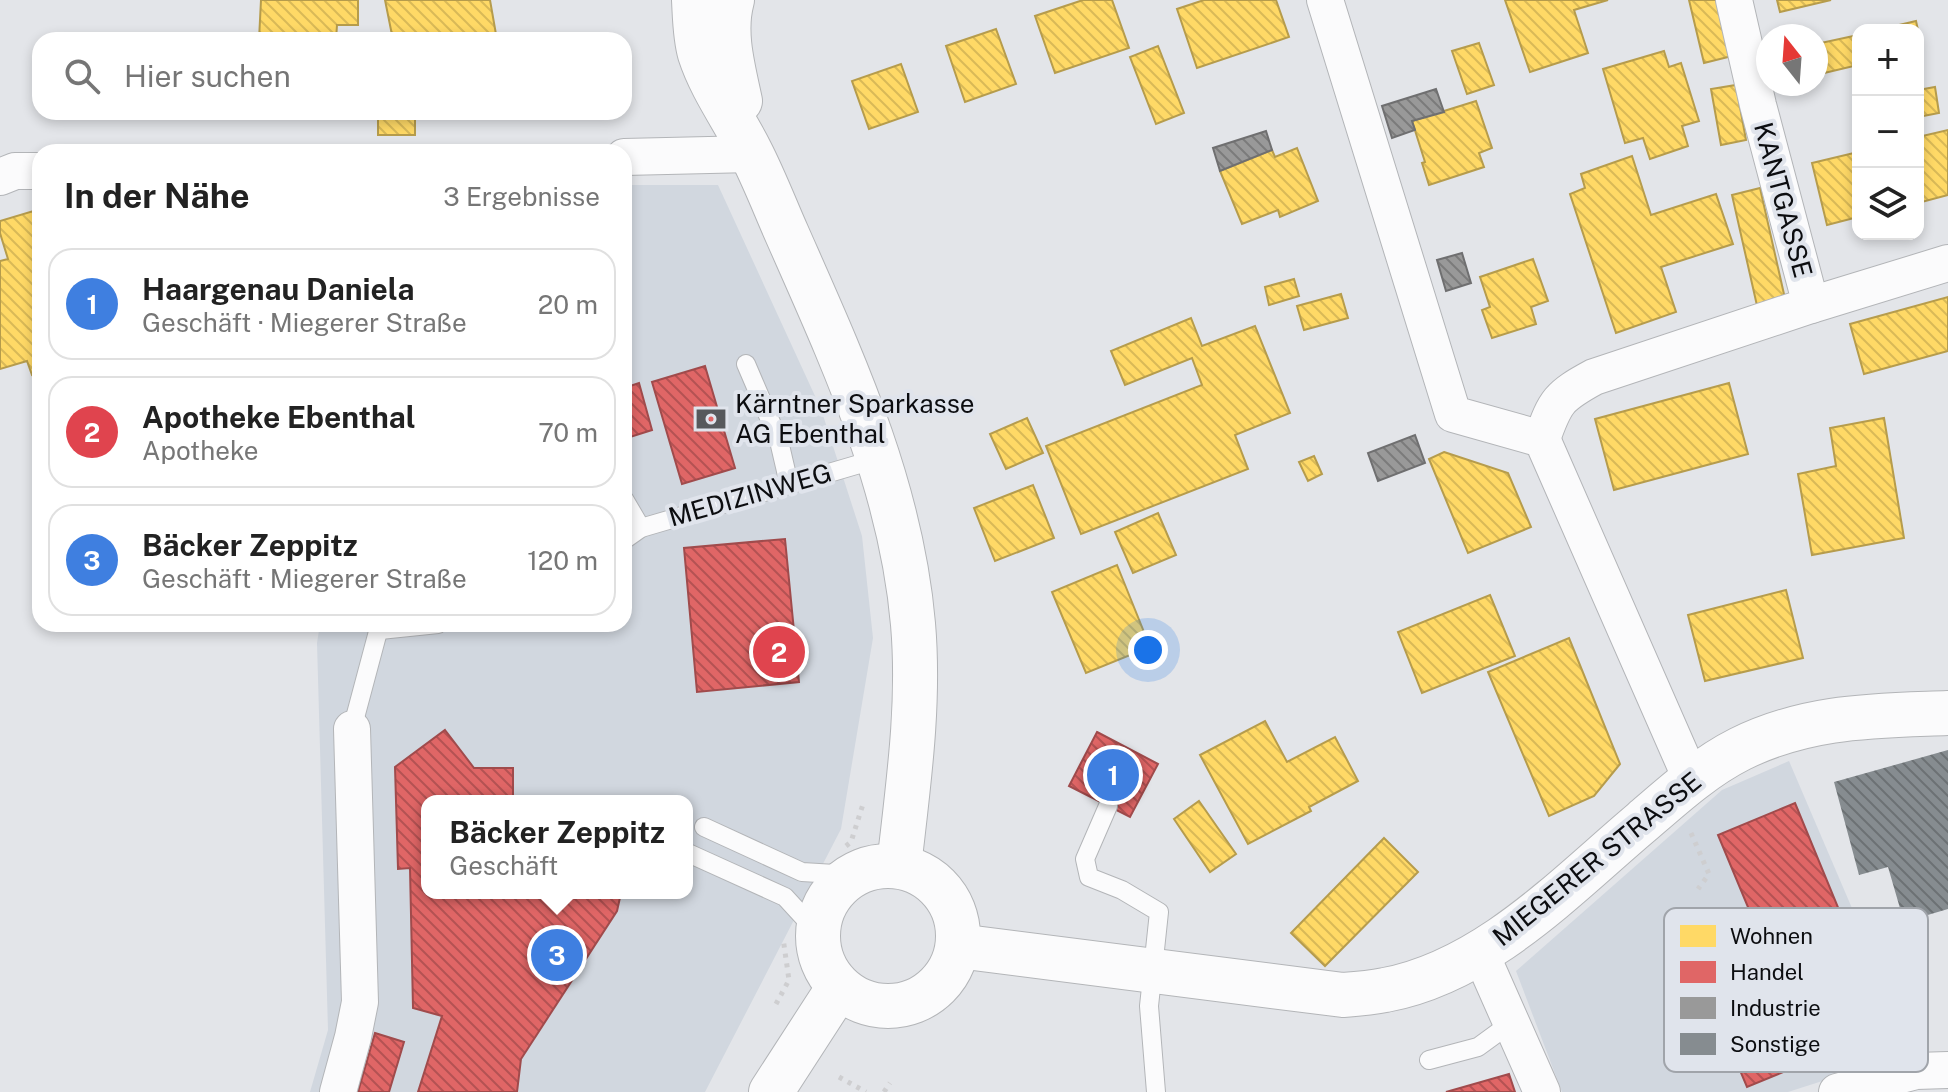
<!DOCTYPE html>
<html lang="de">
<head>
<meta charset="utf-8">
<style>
  body { margin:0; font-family:"Public Sans",sans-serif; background:#f2f2f2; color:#222 }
  .controls { position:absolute; right:24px; top:24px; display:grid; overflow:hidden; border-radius:16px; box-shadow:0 4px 12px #0003 }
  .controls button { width:72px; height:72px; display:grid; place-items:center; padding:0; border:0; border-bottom:2px solid #e0e0e0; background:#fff; color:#222; font:40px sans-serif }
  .compass { position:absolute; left:1756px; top:24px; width:72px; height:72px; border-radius:50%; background:#fff; box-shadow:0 4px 12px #0003; rotate:343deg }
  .you { position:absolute; left:1148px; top:650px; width:28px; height:28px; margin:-20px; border:6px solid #fff; border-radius:50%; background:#1a73e8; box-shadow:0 0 0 12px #1a73e833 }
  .badge { display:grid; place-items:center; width:52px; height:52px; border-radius:50%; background:#d93025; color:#fff; font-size:26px; font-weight:700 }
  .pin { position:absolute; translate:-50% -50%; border:4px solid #fff; box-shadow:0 2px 8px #0006 }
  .popup { position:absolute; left:421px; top:795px; width:272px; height:104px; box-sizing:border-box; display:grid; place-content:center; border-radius:16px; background:#fff; filter:drop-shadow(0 2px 6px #0005); font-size:26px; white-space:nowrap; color:#767676 }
  .popup b { font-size:30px; color:#222 }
  .popup::after { content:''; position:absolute; left:50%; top:100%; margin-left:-16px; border:16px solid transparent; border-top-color:#fff }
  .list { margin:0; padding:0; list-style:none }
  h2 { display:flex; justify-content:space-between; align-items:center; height:104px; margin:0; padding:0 32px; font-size:34px }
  h2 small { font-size:26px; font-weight:400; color:#767676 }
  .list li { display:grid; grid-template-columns:52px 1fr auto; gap:24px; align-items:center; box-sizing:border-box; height:112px; margin:0 16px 16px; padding:0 16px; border:2px solid #e0e0e0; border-radius:24px }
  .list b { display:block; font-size:30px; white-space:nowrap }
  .list p { margin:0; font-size:26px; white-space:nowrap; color:#767676 }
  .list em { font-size:26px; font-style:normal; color:#767676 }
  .icon { flex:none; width:44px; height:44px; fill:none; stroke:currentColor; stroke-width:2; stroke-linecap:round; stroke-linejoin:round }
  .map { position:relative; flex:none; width:1948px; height:1092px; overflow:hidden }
  .search { position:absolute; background:#fff; box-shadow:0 4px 12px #0003; left:32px; top:32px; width:600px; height:88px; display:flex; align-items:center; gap:20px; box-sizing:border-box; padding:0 28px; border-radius:24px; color:#767676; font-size:30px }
  .panel { position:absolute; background:#fff; box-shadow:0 4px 12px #0003; left:32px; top:144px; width:600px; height:488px; border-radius:24px }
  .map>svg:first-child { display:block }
</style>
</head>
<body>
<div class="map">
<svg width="1948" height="1092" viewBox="0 0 1948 1092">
  <defs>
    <pattern id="homes-back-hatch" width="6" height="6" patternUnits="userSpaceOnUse" patternTransform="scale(2)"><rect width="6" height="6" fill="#ffd966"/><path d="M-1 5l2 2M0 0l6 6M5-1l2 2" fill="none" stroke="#d9b957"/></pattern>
    <pattern id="shops-back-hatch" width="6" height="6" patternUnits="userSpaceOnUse" patternTransform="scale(2)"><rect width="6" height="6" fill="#e06666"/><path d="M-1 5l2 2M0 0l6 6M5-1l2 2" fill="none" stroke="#b45253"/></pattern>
    <pattern id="industry-back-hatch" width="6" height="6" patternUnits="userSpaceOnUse" patternTransform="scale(2)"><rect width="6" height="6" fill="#999"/><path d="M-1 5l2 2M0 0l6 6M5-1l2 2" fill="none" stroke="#7b7b7b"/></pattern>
    <pattern id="building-back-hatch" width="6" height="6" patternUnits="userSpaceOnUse" patternTransform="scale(2)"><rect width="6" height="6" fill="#868c90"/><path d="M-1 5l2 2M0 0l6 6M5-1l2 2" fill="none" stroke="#6c7174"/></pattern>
  </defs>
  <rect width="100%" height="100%" fill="#e3e5e9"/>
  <!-- built -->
  <g fill="#d1d7df" fill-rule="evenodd">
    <path d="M 624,185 L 718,185 L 821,409 L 862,536 L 873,638 L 841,829 L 705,1092 L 310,1092 L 328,1030 L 317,643 L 320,624 L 624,624 ZM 427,801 L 687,801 L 687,893 L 427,893 Z"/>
    <polygon points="1789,761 1908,1039 1891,1059 1788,1092 1562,1092 1516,971 1722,790"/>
  </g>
  <!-- homes -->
  <g fill="url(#homes-back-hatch)" stroke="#b69c4c" stroke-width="2">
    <polygon points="261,0 358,0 358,25 337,25 336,40 259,40"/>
    <polygon points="385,0 490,0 497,40 393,40"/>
    <polygon points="1083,0 1112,0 1129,48 1055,73 1035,16"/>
    <polygon points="1204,0 1276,0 1289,37 1197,68 1177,9"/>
    <polygon points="1505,0 1608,0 1574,10 1588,53 1530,72"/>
    <polygon points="1689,0 1722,0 1736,55 1704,63"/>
    <polygon points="1777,0 1831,0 1780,12"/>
    <polygon points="1916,21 1918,30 1878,30"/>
    <polygon points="996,29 1016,84 965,102 946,46"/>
    <polygon points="1858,35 1858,65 1816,75 1816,44"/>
    <polygon points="1479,43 1494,85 1467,94 1452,51"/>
    <polygon points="1158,46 1184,113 1156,124 1130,57"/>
    <polygon points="1664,51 1669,67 1681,63 1699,121 1682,126 1688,146 1650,159 1643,138 1625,143 1603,69"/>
    <polygon points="901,64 918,112 869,129 852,81"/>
    <polygon points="1736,85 1746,140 1721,145 1711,89"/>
    <polygon points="1935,87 1939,113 1918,117 1918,90"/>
    <polygon points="1476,101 1492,148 1479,153 1484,167 1429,185 1422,163 1425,162 1412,121"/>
    <polygon points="415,113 415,135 378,135 378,114"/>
    <polygon points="1948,130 1948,195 1918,203 1918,137"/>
    <polygon points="1297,148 1318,201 1280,217 1278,210 1242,224 1220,171 1272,150 1275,157"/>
    <polygon points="1858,152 1858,217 1827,225 1812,163"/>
    <polygon points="1632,156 1651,215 1716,194 1733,244 1661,267 1676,312 1616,333 1570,194 1585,188 1581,174"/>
    <polygon points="1760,188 1786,303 1758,310 1732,195"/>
    <polygon points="40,209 40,372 32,375 27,361 0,369 0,261 8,259 0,233 0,221"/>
    <polygon points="1533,259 1548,301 1531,307 1536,324 1492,338 1482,310 1490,307 1480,277"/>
    <polygon points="1294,279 1299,296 1269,305 1265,287"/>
    <polygon points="1341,294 1348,318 1304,330 1297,306"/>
    <polygon points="1948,297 1948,351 1864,374 1850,324"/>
    <polygon points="1191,318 1202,346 1255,326 1290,413 1235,435 1248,469 1081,534 1046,446 1202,385 1192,358 1125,385 1111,351"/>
    <polygon points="1729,383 1748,454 1614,490 1595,419"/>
    <polygon points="1027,418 1043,453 1006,469 990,434"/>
    <polygon points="1884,418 1904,538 1812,555 1798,474 1836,466 1830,428"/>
    <polygon points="1444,452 1508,473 1531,527 1468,553 1429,459"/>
    <polygon points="1314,456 1322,474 1308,481 1299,462"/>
    <polygon points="1033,485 1054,538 995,561 974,508"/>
    <polygon points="1158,513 1176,555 1133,573 1115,532"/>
    <polygon points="1117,565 1150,647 1086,673 1052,592"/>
    <polygon points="1786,590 1803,658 1705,681 1688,615"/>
    <polygon points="1490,595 1515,656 1422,693 1398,632"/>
    <polygon points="1569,638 1620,764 1594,796 1549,816 1488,672"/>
    <polygon points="1265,721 1287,762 1335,737 1358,781 1309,807 1311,811 1248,844 1200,755"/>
    <polygon points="1199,801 1236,854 1210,872 1174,819"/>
    <polygon points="1384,838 1418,872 1325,966 1291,933"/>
  </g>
  <!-- shops -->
  <g fill="url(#shops-back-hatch)" stroke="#a04b4c" stroke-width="2">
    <polygon points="705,366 735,468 682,484 652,382"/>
    <polygon points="639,383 652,430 624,439 624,388"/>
    <polygon points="785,539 799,682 697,692 684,548"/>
    <polygon points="445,730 474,768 513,768 513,801 599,801 427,801 427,893 621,893 617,911 521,1059 517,1092 418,1092 442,1016 413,1008 410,868 398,869 395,767"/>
    <polygon points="1097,732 1158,764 1130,817 1069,786"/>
    <polygon points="1795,803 1888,1029 1747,1087 1715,1011 1780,984 1718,835"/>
    <polygon points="375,1033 404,1042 389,1092 358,1092"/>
    <polygon points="1509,1074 1515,1092 1446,1092"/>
  </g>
  <!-- industry -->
  <g fill="url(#industry-back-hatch)" stroke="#6f6f70" stroke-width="2">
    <polygon points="1436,89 1444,112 1412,121 1415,130 1392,138 1382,106"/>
    <polygon points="1266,131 1272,150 1220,171 1213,148"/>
    <polygon points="1462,253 1471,283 1446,291 1437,260"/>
    <polygon points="1415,435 1425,463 1378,481 1368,453"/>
  </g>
  <!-- building -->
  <polygon fill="url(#building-back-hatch)" points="1948,750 1948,909 1904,922 1888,867 1859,875 1834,782"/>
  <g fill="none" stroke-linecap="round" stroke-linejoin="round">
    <!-- service casing -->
    <g stroke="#b3b5b8" stroke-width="20">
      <g id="service">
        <polyline points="746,364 779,441 789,484"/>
        <polyline points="624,499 641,528"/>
        <polyline points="624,540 641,528 880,458"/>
        <polyline points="380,630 438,624"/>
        <polyline points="352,729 380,624"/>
        <polyline points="1108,806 1085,859 1089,877 1122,890 1159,912 1149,1006 1156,1092"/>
        <polyline points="704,827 802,872 852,875"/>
        <polyline points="688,853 785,897 818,933"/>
        <polyline points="1429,1060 1478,1047 1511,1023"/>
      </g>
    </g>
    <!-- minor casing -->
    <g stroke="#b3b5b8" stroke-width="38">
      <g id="minor">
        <polyline points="1325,0 1453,414 1542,439 1692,781"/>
        <polyline points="624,157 752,154"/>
        <polyline points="0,177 15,171 40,171"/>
        <polyline points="1811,305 1948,263"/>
        <path d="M 1542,439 C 1555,401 1559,396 1594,377 L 1811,305 L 1758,105 L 1734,0"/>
        <polyline points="1480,952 1542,1092"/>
        <polyline points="338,1092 353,1037 360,1002 352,729"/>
        <polyline points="1837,1092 1916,1071 1948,1070"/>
      </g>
    </g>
    <!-- secondary casing -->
    <g stroke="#b3b5b8" stroke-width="46">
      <g id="secondary">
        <path d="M 694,0 C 695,18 695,37 700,54 C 711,88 734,119 750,151 C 764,178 775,207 787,234 C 843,361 901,485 913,624 C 920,705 908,786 899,866"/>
        <path d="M 732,0 C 723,33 733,68 740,101"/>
        <circle cx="888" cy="936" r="70"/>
        <path d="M 958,946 L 1343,995 C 1357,994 1371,993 1385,990 C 1487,971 1566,886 1642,822 C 1672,796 1704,767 1740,749 C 1809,715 1874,716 1948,713"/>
        <polyline points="771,1092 839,987"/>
      </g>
    </g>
    <!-- path -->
    <g stroke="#ceced0" stroke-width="5" stroke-dasharray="4 6" stroke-linecap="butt">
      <polyline points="1691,833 1709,874 1698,889"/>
      <polyline points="846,846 851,842 863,804"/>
      <polyline points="776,1004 789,980 783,938"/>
      <polyline points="839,1077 866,1092"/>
      <polyline points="884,1092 890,1083"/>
    </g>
    <!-- service -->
    <use href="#service" stroke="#fbfbfc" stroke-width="18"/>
    <!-- minor -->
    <use href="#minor" stroke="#fbfbfc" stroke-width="36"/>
    <!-- secondary -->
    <use href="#secondary" stroke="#fbfbfc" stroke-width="44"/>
  </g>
  <!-- icons -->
  <defs>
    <g id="bank-bare" transform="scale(2.4)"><path d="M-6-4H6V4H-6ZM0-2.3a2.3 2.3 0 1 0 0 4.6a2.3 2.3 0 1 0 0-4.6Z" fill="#57595c" stroke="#e0e4ec" stroke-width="2.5" paint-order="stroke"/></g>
  </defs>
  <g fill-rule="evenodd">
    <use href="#bank-bare" x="711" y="419"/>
  </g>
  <g text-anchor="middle" stroke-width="8" stroke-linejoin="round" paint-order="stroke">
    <!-- street labels -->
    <g font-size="26" fill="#0c0d10" stroke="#e0e4ec">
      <text transform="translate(1783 200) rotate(75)" y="9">KANTGASSE</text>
      <text transform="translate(750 495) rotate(-16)" y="9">MEDIZINWEG</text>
      <text transform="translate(1597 859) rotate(-39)" y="9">MIEGERER STRASSE</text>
    </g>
    <!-- poi labels -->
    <g font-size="26" fill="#0c0d10" stroke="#e0e4ec" text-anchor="start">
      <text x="735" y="413">Kärntner Sparkasse<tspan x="735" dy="30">AG Ebenthal</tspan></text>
    </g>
  </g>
  <!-- legend -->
  <rect x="1664" y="908" width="264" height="164" rx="12" fill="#e0e4ec" stroke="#a0a4aa" stroke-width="2"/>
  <rect x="1680" y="925" width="36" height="22" fill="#ffd966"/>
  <rect x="1680" y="961" width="36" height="22" fill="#e06666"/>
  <rect x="1680" y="997" width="36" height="22" fill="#999"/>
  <rect x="1680" y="1033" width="36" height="22" fill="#868c90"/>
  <g font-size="22" fill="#0c0d10">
    <text x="1730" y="944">Wohnen</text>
    <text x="1730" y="980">Handel</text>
    <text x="1730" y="1016">Industrie</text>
    <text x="1730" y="1052">Sonstige</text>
  </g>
</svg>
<div class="controls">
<button>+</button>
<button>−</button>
<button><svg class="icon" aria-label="layers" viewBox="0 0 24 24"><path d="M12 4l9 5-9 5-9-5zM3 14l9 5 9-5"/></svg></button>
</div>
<svg class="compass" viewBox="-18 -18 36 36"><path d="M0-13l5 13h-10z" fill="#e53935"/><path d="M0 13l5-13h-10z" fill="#767676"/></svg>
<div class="you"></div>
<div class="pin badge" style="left:1113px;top:775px;background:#3f7fe0">1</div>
<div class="pin badge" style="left:779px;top:652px;background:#e0444e">2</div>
<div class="pin badge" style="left:557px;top:955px;background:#3f7fe0">3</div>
<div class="popup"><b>Bäcker Zeppitz</b>Geschäft</div>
<div class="search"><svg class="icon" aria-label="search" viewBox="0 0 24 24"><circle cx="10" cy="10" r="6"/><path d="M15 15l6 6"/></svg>Hier suchen</div>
<section class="panel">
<h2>In der Nähe<small>3 Ergebnisse</small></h2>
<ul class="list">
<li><span class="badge" style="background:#3f7fe0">1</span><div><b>Haargenau Daniela</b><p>Geschäft · Miegerer Straße</p></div><em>20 m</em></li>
<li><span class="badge" style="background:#e0444e">2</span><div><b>Apotheke Ebenthal</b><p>Apotheke</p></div><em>70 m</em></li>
<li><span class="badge" style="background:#3f7fe0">3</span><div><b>Bäcker Zeppitz</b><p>Geschäft · Miegerer Straße</p></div><em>120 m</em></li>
</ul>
</section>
</div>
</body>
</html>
